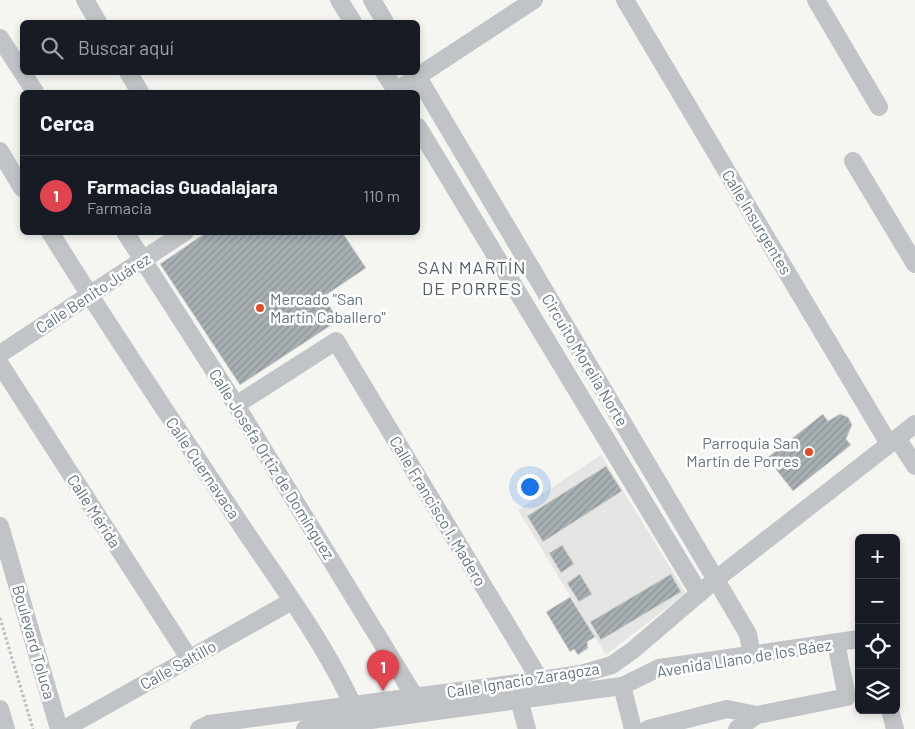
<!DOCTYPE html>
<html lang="es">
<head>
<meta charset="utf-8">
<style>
  body { margin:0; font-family:Barlow,sans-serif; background:#242831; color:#f1f3f6 }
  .controls { position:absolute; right:15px; bottom:15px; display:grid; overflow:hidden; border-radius:8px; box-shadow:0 2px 8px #0003 }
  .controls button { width:45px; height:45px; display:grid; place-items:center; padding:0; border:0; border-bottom:1px solid #363941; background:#171b24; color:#f1f3f6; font:25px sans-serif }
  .you { position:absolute; left:529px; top:486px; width:18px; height:18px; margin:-12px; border:4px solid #fff; border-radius:50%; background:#1a73e8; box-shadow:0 0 0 8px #1a73e833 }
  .badge { display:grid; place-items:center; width:32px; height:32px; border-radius:50%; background:#e14e25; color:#fff; font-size:16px; font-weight:700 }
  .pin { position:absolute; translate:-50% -41px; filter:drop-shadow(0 1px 2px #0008) }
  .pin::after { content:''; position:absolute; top:26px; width:18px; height:15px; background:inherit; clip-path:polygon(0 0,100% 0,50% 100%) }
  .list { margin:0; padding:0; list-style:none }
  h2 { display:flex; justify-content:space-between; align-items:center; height:65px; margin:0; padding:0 20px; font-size:21px }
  h2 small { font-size:16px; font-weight:400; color:#9ea1a6 }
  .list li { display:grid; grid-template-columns:32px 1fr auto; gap:15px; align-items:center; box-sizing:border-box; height:80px; padding:0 20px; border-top:1px solid #363941 }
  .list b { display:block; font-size:19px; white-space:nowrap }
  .list p { margin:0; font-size:16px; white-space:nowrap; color:#9ea1a6 }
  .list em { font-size:16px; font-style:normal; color:#9ea1a6 }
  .icon { flex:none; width:28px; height:28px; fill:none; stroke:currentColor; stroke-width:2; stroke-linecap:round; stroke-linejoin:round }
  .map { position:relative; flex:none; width:915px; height:729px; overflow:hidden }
  .search { position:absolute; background:#171b24; box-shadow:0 2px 8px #0003; left:20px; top:20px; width:400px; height:55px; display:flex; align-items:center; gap:12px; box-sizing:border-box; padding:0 18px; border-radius:8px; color:#9ea1a6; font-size:19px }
  .panel { position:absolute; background:#171b24; box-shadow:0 2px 8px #0003; left:20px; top:90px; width:400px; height:145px; border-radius:8px }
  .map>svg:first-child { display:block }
</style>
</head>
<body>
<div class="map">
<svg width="915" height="729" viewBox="0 0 915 729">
  <defs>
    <pattern id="building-hatch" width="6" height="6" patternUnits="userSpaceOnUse" patternTransform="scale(1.25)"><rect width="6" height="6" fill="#a7afb3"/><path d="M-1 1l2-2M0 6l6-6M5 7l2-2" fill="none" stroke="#8c9397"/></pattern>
  </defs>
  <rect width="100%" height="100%" fill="#f5f5f1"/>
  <!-- built -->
  <polygon fill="#e5e6e4" points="601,455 686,593 606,655 518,510"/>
  <!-- building -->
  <g fill="url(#building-hatch)" stroke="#d6d6d3">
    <polygon points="207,232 342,232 366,268 323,297 339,320 240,385 160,264"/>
    <polygon points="823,414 828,421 840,414 848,417 852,425 846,439 851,445 793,491 767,458"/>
    <polygon points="606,466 622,491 543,542 527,516"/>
    <polygon points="562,545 574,564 561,573 549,553"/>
    <polygon points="580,574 592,594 579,602 567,583"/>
    <polygon points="671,574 681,592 601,640 590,622"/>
    <polygon points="570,597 595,637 587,642 588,648 578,655 574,649 570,652 546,612"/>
  </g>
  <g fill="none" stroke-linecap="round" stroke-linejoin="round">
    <!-- path -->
    <polyline stroke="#babcbe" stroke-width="3" stroke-dasharray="2.5 2.5" stroke-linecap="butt" points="0,618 33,729"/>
    <!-- minor -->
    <g stroke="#c0c4c7" stroke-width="18">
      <polyline points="85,0 98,22"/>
      <polyline points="339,0 353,22"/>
      <polyline points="372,0 385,22"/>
      <polyline points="625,0 889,444"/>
      <polyline points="816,0 879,107"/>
      <polyline points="0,38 35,92"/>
      <polyline points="128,72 140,92"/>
      <polyline points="384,72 397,92"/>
      <polyline points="415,72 748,634 752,655"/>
      <polyline points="394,92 534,0"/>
      <polyline points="418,127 699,593"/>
      <polyline points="0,151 22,188"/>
      <polyline points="853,161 915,264"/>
      <path d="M 50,232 C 113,334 180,432 245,531 C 283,587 324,643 353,705"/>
      <polyline points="125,232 236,405 415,697"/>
      <polyline points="0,354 185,232"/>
      <polyline points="0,364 189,658"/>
      <polyline points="236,405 336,341 540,680"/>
      <polyline points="897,438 915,466"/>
      <polyline points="0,526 59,729"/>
      <polyline points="622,686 633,729"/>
      <polyline points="519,700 527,729"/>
      <polyline points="0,709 6,729"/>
      <polyline points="890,710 895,729"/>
      <polyline points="64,729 292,601"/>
      <polyline points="199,729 209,724 540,680 581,674 612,665 633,650 715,580 915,424"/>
      <polyline points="305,729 622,686 659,668 859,639"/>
      <polyline points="648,729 727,709 757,715 847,697 836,643"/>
      <polyline points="737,729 757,715"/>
    </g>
  </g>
  <!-- markers -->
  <g fill="#e14e25" stroke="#fff" stroke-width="2">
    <circle cx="260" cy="308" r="5"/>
    <circle cx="809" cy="452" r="5"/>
  </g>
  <g text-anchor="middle" stroke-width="5" stroke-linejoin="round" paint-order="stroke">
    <!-- street labels -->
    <g font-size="16" fill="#647581" stroke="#fff">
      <text transform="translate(757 222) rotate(59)" y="6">Calle Insurgentes</text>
      <text transform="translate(93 293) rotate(-33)" y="6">Calle Benito Juárez</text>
      <text transform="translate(585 360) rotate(59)" y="6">Circuito Morelia Norte</text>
      <text transform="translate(272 464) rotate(58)" y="6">Calle Josefa Ortiz de Domínguez</text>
      <text transform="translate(203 468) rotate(56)" y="6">Calle Cuernavaca</text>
      <text transform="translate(94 511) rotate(57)" y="6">Calle Mérida</text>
      <text transform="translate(438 511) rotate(59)" y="6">Calle Francisco I. Madero</text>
      <text transform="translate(34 642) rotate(74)" y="6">Boulevard Toluca</text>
      <text transform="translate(744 658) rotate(-9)" y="6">Avenida Llano de los Báez</text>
      <text transform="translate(178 665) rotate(-29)" y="6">Calle Saltillo</text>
      <text transform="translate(523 680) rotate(-9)" y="6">Calle Ignacio Zaragoza</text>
    </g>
    <!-- poi labels -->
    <g font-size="16" fill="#647581" stroke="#fff" text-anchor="start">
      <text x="270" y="305">Mercado "San<tspan x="270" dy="18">Martín Caballero"</tspan></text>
      <text x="799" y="449" text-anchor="end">Parroquia San<tspan x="799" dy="18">Martín de Porres</tspan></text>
    </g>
    <!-- neighbourhood labels -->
    <g font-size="18" letter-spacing="1" fill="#525e67" stroke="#fff">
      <text x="472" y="274">SAN MARTÍN<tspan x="472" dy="21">DE PORRES</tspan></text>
    </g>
  </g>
</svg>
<div class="controls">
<button>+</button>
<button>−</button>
<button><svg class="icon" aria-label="locate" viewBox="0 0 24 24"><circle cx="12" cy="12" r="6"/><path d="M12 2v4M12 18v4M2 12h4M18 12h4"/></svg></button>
<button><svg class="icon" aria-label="layers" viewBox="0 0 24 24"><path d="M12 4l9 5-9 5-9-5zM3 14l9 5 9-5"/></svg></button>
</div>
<div class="you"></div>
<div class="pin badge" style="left:383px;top:691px;background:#e0444e">1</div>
<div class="search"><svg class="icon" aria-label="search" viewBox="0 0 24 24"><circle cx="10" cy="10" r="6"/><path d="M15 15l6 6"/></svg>Buscar aquí</div>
<section class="panel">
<h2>Cerca<small></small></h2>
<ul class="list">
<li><span class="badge" style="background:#e0444e">1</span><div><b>Farmacias Guadalajara</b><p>Farmacia</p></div><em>110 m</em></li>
</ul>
</section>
</div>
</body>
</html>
